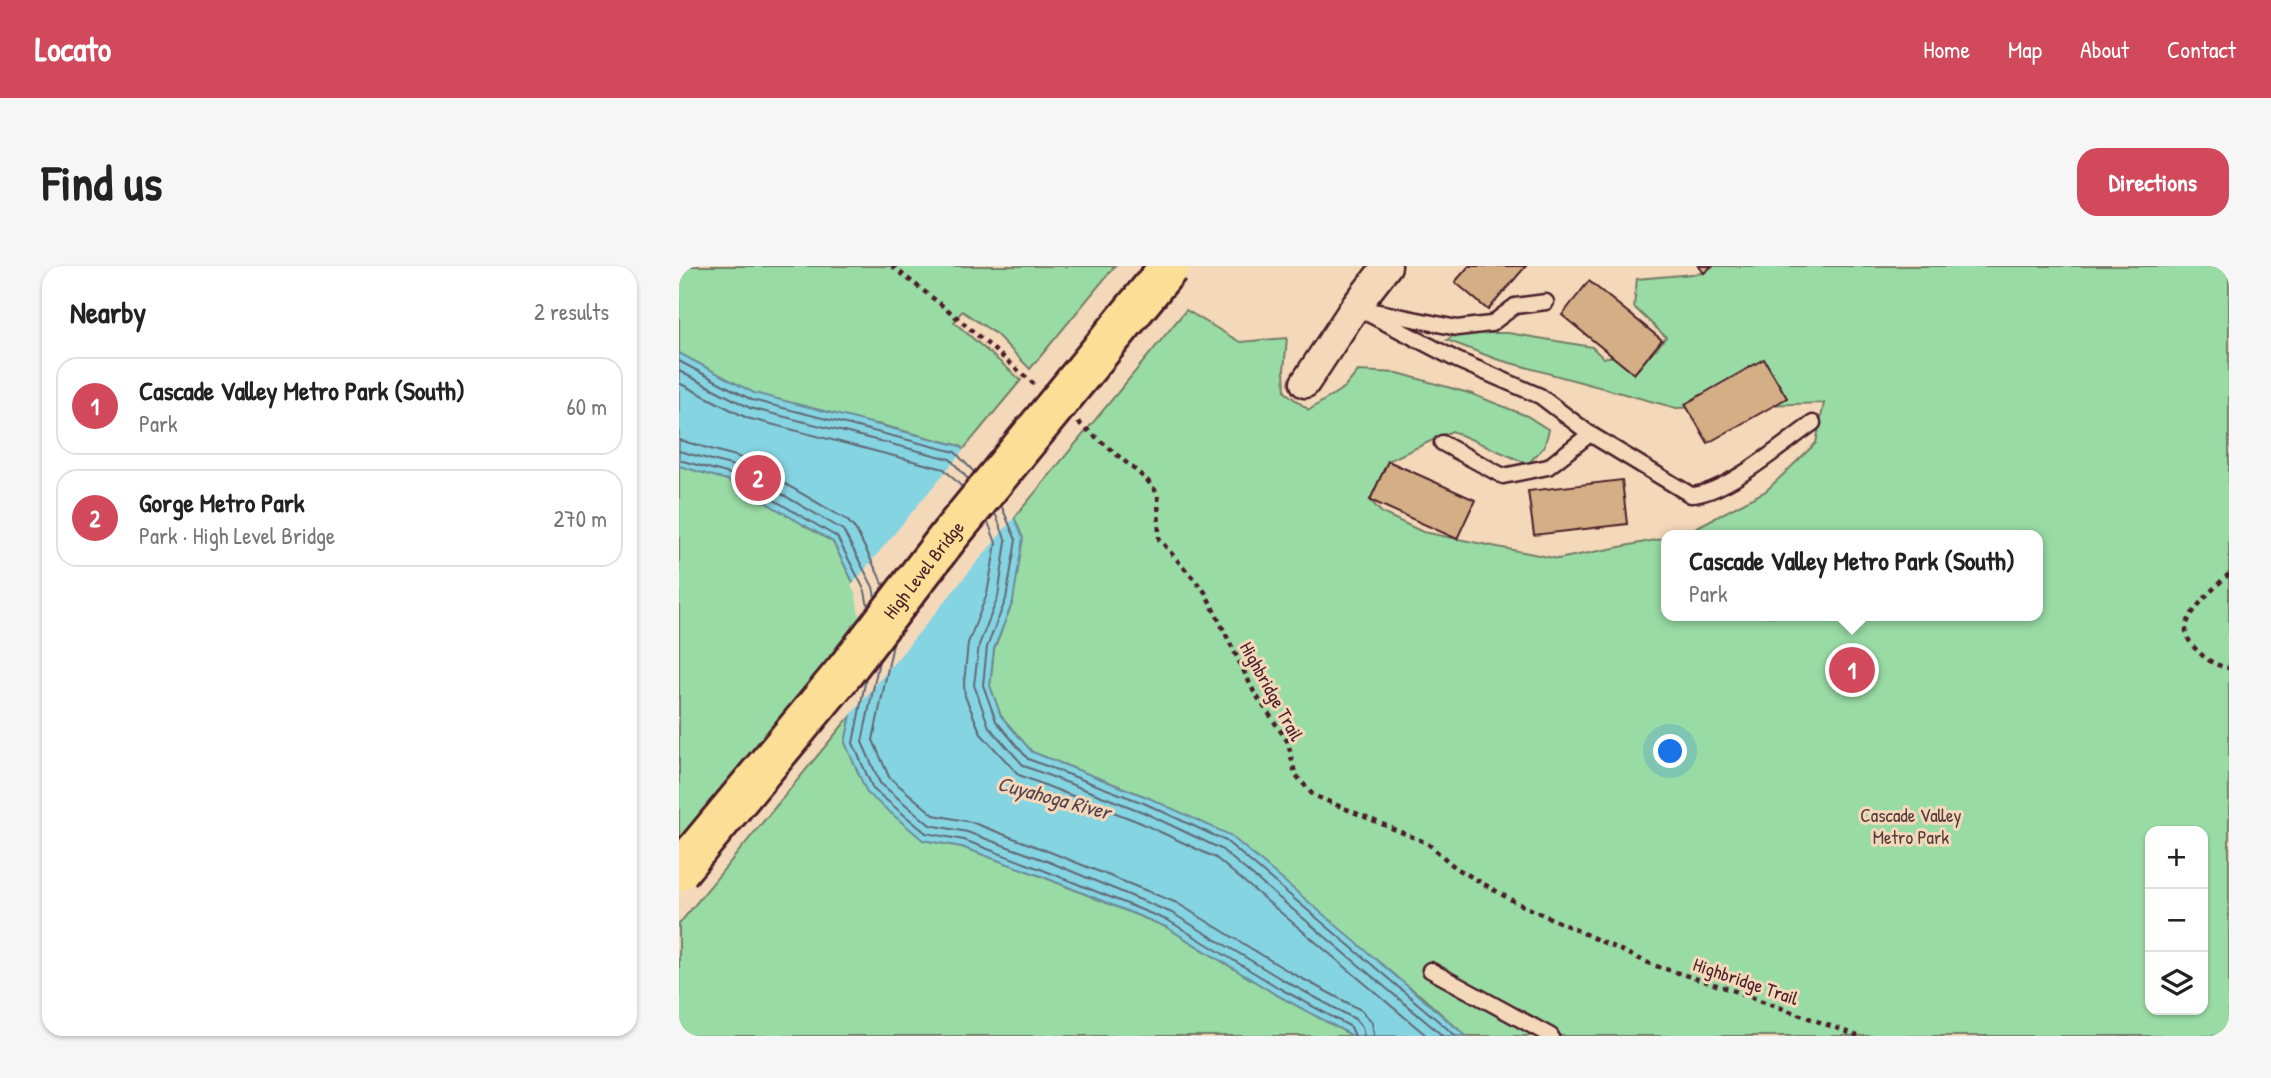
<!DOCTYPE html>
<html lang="en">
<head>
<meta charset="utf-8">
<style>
  body { margin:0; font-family:"Patrick Hand",sans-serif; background:#f6f6f6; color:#222 }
  .controls { position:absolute; right:21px; bottom:21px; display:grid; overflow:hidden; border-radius:14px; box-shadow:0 2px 5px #0004 }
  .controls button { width:63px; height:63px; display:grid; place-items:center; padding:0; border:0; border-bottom:2px solid #e0e0e0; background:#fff; color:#222; font:35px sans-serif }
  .you { position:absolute; left:992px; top:486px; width:24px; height:24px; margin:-18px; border:5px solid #fff; border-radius:50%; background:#1a73e8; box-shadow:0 0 0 10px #1a73e833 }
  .badge { display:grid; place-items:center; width:46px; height:46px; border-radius:50%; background:#d1495b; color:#fff; font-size:23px; font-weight:700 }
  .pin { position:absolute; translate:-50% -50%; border:4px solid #fff; box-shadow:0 2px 7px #0006 }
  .popup { position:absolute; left:982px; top:264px; width:382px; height:91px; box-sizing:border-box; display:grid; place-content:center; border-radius:14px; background:#fff; filter:drop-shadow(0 2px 5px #0005); font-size:23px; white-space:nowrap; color:#767676 }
  .popup b { font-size:26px; color:#222 }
  .popup::after { content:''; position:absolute; left:50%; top:100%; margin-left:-14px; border:14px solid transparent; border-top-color:#fff }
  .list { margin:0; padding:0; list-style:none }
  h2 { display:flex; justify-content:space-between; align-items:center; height:91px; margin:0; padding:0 28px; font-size:30px }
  h2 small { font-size:23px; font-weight:400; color:#767676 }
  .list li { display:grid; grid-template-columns:46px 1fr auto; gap:21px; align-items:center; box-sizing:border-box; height:98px; margin:0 14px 14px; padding:0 14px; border:2px solid #e0e0e0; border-radius:21px }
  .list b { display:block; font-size:26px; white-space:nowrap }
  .list p { margin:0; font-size:23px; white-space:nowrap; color:#767676 }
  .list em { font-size:23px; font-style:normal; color:#767676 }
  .icon { flex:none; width:38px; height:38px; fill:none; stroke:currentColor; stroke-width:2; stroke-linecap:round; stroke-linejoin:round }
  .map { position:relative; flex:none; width:1550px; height:770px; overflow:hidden; border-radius:21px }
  header { display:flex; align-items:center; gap:42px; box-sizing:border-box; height:98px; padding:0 35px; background:#d1495b; color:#fff }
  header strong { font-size:33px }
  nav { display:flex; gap:38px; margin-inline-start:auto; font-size:24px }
  .intro { display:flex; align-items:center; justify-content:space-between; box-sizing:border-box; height:168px; padding:0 42px }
  h1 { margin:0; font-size:49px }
  .button { padding:18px 32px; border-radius:21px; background:#d1495b; color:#fff; font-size:24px; font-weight:700 }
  main { display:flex; gap:42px; padding:0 42px }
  aside { flex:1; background:#fff; border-radius:21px; box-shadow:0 2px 5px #0004 }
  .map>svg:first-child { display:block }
</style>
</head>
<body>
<header>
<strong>Locato</strong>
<nav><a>Home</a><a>Map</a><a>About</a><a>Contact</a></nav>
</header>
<div class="intro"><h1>Find us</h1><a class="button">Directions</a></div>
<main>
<aside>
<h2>Nearby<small>2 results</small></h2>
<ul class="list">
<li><span class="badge">1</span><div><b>Cascade Valley Metro Park (South)</b><p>Park</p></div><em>60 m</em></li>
<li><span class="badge">2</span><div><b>Gorge Metro Park</b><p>Park · High Level Bridge</p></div><em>270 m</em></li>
</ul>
</aside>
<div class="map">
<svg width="1550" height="770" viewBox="0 0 1550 770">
  <rect width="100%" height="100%" fill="#f4d8ba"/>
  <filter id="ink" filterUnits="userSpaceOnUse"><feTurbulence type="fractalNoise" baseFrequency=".0143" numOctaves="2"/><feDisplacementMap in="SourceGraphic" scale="14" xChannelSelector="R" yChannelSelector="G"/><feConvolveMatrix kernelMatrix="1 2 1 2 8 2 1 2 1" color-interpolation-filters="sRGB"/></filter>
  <g filter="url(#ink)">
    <!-- green -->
    <g fill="#99dba5" stroke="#727d68" stroke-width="2" fill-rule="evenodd">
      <polygon points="0,0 436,0 351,103 317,68 283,45 275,56 342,114 284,184 281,180 198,158 124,259 154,276 180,328 187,379 0,604"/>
      <path d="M 1033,0 L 1550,0 L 1550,770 L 787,770 L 741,729 L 470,532 L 353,486 L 322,450 L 311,420 L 315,383 L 334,335 L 335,252 L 507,44 L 561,76 L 608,72 L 605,104 L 606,126 L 630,144 L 666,121 L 679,105 L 719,107 L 793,128 L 848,150 L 870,164 L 865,181 L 849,198 L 773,165 L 709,195 L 691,234 L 703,247 L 744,266 L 879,293 L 987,272 L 988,350 L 1358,350 L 1358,269 L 1003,269 L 1087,225 L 1137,177 L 1145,137 L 997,142 L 817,93 L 768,74 L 779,67 L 829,67 L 913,81 L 924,92 L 977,83 L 987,71 L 955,41 L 958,13 L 1025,7 ZM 1471,565 L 1524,565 L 1524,744 L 1471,744 Z"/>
      <polygon points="172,449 166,477 244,574 283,581 362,610 487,661 596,728 674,770 0,770 0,658"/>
    </g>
    <!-- water -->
    <polygon fill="#85d4e2" stroke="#6d8c99" stroke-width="2" points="0,87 75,127 281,180 326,230 344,272 334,335 315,383 311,420 322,450 353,486 470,532 551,569 787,770 674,770 596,728 487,661 362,610 283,581 244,574 188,527 166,477 187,379 180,328 154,276 48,214 0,200"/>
    <!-- pier -->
    <polygon fill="#f4d8ba" points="286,182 329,228 338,248 167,455 184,378 177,329 172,320"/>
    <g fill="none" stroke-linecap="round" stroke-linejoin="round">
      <!-- shore -->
      <g stroke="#626774" stroke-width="2">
        <polyline points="0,95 73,134 276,186 295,206"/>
        <polyline points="0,105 71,142 271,193 289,213"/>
        <polyline points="0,117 68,152 265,203 283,221"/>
        <polyline points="0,174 60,191 168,254 177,264 205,320"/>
        <polyline points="0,185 55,200 164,264 194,321 196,331"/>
        <polyline points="0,194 51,208 158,271 186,325 189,341"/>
        <polyline points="322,239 337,274 327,333 308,381 304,419 317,455 349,493 467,538 547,575 777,770"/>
        <polyline points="316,247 327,275 319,331 300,379 295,419 310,461 345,500 464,546 542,583 764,770"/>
        <polyline points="309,256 317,277 308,328 289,377 285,418 286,430 302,468 340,509 460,556 537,592 748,770"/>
        <polyline points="214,378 194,474 210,511 255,549 292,556 371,586 498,637 609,705 682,744 693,756 695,770"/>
        <polyline points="200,395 183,476 201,517 251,559 288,566 368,595 493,647 604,714 676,753 683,761 685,770"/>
        <polyline points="187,412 174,477 194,523 247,567 285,574 364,604 490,655 600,722 672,761 676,770"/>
      </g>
    </g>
    <!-- building -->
    <g fill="#d4ae85" stroke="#4a1f2b" stroke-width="2">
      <polygon points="790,0 847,0 809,44 776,16"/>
      <polygon points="1019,0 1033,0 1025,7"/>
      <polygon points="910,15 983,74 955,108 883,49"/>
      <polygon points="1085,93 1108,132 1029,177 1006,138"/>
      <polygon points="709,195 796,234 778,273 691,234"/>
      <polygon points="943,214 948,258 855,269 849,225"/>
    </g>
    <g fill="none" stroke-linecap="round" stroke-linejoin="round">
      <!-- service casing -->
      <g stroke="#4a1f2b" stroke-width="19">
        <g id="service">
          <path d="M 676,41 L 778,94 L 861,130 L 911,168 L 1012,229 C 1046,228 1104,178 1134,157"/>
          <polyline points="695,45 778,62 812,58 836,40 867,36"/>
          <polyline points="763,177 824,210 869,201 911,168"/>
          <polyline points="751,704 872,770"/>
        </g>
      </g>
      <!-- minor casing -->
      <g stroke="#4a1f2b" stroke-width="33">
        <polyline id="minor" points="626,117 676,41 708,0"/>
      </g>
      <!-- path -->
      <g stroke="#4a1f2b" stroke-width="4.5" stroke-dasharray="5 5" stroke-linecap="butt">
        <polyline points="213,0 269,44 355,118"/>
        <polyline points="399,156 468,214 479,228 480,273 526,326 575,426 609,476 616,508 634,529 748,577 777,602 836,636 974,699 1053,724 1179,770"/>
        <path d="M 1550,308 C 1538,319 1506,348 1507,364 C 1507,373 1515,382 1521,387 C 1529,395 1539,400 1550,402"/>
      </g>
      <!-- service -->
      <use href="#service" stroke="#f4d8ba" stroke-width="14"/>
      <!-- minor -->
      <use href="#minor" stroke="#f4d8ba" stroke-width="28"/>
      <!-- primary-bridge casing -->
      <g stroke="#4a1f2b" stroke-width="44" stroke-linecap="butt">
        <g id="primary-bridge">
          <path id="s1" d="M 0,605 L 166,405 L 270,270 L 490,1"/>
        </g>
      </g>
      <!-- primary-bridge -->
      <use href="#primary-bridge" stroke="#fbdf96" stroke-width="38"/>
    </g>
  </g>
  <g text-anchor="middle" stroke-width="6" stroke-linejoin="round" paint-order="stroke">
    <!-- street labels -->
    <g font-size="19" fill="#4a1f2b" stroke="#f4d8ba">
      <text dy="7" stroke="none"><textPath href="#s1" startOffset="388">High Level Bridge</textPath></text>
      <text transform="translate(593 425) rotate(61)" y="7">Highbridge Trail</text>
      <text transform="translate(1067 715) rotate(19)" y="7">Highbridge Trail</text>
    </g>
    <!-- park labels -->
    <g font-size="19" fill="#563b3d" stroke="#f4d8ba">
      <text x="1232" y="556">Cascade Valley<tspan x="1232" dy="22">Metro Park</tspan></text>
    </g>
    <!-- water labels -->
    <g font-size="21" font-style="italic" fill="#564350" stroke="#f4d8ba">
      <text transform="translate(375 532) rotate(15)" y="7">Cuyahoga River</text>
    </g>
  </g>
</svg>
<div class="controls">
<button>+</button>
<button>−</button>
<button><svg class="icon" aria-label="layers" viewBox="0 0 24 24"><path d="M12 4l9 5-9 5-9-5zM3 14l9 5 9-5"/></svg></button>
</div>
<div class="you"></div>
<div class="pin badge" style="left:1173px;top:404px">1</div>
<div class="popup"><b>Cascade Valley Metro Park (South)</b>Park</div>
<div class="pin badge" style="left:79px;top:212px">2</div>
</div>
</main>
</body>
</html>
